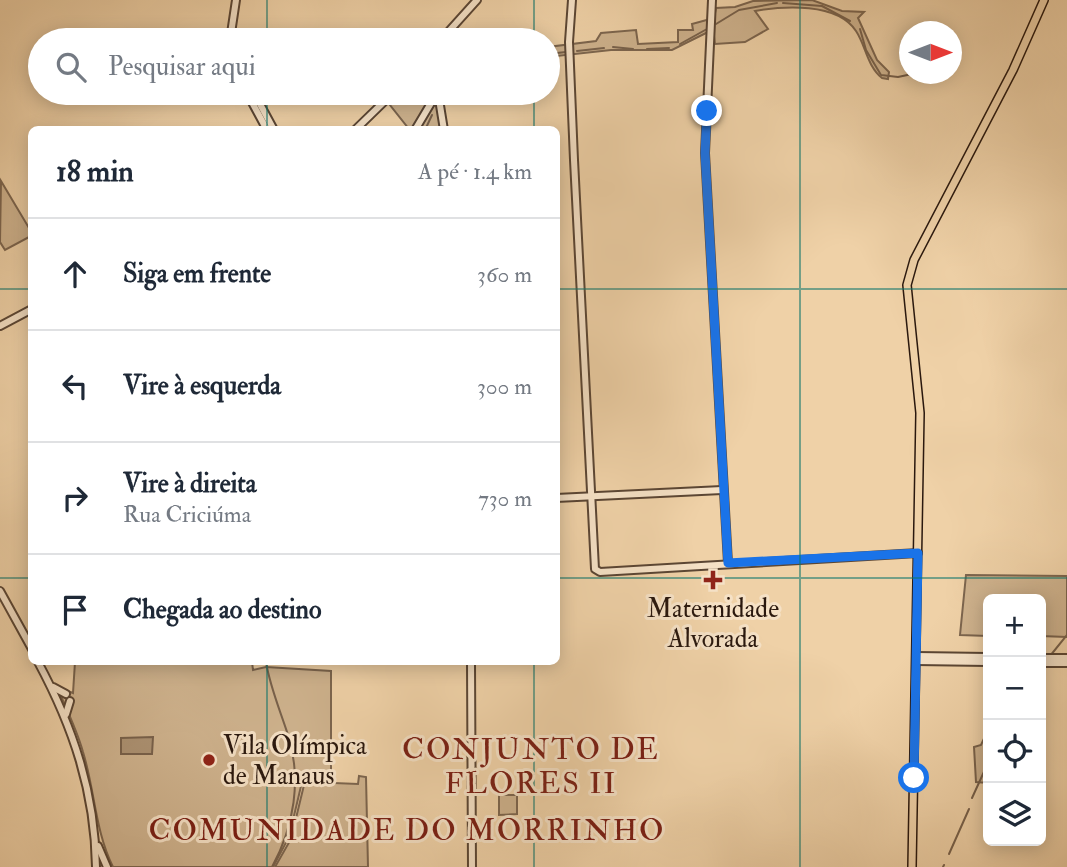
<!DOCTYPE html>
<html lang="pt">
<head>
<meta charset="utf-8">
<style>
  body { margin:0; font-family:"IM FELL Double Pica",serif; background:#f6f6f7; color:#1f2937 }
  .controls { position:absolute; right:21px; bottom:21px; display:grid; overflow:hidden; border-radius:10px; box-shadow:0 4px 18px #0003 }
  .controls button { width:63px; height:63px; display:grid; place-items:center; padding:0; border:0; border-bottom:2px solid #e0e1e3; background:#fff; color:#1f2937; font:35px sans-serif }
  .compass { position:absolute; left:899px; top:21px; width:63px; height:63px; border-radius:50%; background:#fff; box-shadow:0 4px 18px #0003; rotate:90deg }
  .stop { position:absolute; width:21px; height:21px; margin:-16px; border:5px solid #1a73e8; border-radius:50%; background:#fff }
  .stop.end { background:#1a73e8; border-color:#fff; box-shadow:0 2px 7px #0008 }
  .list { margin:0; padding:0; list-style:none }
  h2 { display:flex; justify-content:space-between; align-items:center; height:91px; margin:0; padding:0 28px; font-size:30px }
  h2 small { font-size:23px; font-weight:400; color:#747a83 }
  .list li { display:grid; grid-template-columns:46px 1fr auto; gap:21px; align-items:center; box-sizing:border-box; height:112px; padding:0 28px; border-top:2px solid #e0e1e3 }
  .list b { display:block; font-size:26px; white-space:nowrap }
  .list p { margin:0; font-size:23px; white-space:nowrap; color:#747a83 }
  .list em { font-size:23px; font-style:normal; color:#747a83 }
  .icon { flex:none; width:38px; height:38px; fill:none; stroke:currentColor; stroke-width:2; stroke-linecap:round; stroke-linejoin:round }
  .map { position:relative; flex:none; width:1067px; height:867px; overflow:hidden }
  .search { position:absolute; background:#fff; box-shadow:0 4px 18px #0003; left:28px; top:28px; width:532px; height:77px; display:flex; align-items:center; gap:18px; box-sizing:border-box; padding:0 24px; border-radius:38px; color:#747a83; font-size:26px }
  .panel { position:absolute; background:#fff; box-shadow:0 4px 18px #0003; left:28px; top:126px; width:532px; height:539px; border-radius:10px }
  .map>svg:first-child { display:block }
</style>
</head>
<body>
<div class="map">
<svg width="1067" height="867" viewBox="0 0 1067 867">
  <rect width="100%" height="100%" fill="#efd1a7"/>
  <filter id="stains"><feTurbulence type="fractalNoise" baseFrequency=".00286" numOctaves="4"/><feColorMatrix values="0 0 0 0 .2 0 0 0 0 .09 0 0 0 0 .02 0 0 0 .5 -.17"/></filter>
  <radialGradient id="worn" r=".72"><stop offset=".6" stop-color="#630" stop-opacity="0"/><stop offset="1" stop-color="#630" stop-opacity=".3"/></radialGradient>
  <!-- green -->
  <g fill="#ceb28d" stroke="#7c654e" stroke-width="2">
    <path d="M 812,0 L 842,11 L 864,12 L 858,18 L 877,60 L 889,72 L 888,79 L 882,78 C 867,66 866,46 856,31 C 837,2 783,6 755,11 L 768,29 L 745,42 L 715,44 L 714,36 L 708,32 L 672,50 L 611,50 L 548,57 L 548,47 L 596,41 L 601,33 L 636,30 L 638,44 L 678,42 L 678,30 L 693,30 L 692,24 L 714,18 L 716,8 L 735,7 L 753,1 Z"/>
    <polygon points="401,93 454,93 440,107 443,129 409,129 390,105"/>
    <polygon points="1,181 32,233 31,236 5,250 0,242"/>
    <polygon points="966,575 1067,576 1067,637 1041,636 1041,599 988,599 988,636 960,635"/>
    <path d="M 75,662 L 252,662 L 253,670 L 266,667 L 331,671 L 331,779 L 302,782 L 289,837 L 273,867 L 113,867 C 95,831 95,791 83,752 C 77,730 66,708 57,687 L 73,693 Z"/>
    <polygon points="988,730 988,783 976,782 974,747 981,745"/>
    <polygon points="359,776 366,777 368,867 275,867 291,839 304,785 309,782 358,784"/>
    <polygon points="499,795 517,795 517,814 499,815"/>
  </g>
  <!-- water -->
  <polygon fill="#ac9273" stroke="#78614b" stroke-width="2" points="153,737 152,754 121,754 121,738"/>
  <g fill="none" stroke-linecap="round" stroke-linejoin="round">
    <!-- stream -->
    <g stroke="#78614b" stroke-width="2">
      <polyline points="783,3 822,6 850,21"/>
      <polyline points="716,24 739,10 777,3"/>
      <polyline points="860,29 866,50 881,75 898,77 912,74"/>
      <polyline points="680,44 707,29"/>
      <polyline points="613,47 633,49"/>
      <polyline points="647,49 669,48"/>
      <polyline points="577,51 604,48"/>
      <polyline points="548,54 566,52"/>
      <polyline points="425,130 432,115"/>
      <polyline points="1050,656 1067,635"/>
      <path d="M 266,662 C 270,687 280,710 288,735 C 302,779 294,827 272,867"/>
      <polyline points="972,798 988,763"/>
      <polyline points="949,854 969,809"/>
      <polyline points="943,867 944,865"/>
    </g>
    <!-- minor casing -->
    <g stroke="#5b4634" stroke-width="10">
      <g id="minor">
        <polyline points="572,0 569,42 574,160 595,569 600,572 918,553"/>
        <polyline points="712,0 705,153 728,563"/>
        <polyline points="230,40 236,0"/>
        <polyline points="441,40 477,0"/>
        <polyline points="247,93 267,130"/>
        <polyline points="254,93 274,130"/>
        <polyline points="438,93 444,130"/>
        <polyline points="355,130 393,93"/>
        <polyline points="415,130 437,93"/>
        <polyline points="0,326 32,309"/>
        <polyline points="556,498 722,490"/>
        <polyline points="0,591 32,649"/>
        <polyline points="916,656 988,657"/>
        <polyline points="1041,658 1067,658"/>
        <polyline points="916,661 988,662"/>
        <path d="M 38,662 C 73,727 95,792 96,867"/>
        <polyline points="471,662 472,867"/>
        <polyline points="1041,663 1067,663"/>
        <polyline points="53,687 66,694"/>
        <polyline points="66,714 70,701"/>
        <polyline points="98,846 107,867"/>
      </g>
    </g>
    <!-- major casing -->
    <g stroke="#2a180e" stroke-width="10">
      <polyline id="major" points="912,867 920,413 907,285 914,260 1013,70 1044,0"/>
    </g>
    <!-- minor -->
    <use href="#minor" stroke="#f5e1c6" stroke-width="6"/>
    <!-- major -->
    <use href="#major" stroke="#efd1a7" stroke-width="7"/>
  </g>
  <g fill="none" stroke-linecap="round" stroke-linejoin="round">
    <!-- route -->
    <polyline stroke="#1a73e8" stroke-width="9" points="707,111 705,153 728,563 918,553 914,778"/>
  </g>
  <!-- grid -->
  <path fill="none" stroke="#0f766e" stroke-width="2" stroke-opacity="0.55" d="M 267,0 L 267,40M 534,0 L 534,40M 800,0 L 800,867M 267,93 L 267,130M 534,93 L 534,130M 0,289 L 32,289M 556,289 L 1067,289M 0,578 L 32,578M 556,578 L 1067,578M 267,662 L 267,867M 534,662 L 534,867"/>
  <!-- markers -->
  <g fill="#8f2418" stroke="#f5e1c6" stroke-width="2.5">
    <path d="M709.5 569.5h7v7h7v7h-7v7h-7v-7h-7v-7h7z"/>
    <circle cx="209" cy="760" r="7"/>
  </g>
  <g text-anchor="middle" stroke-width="6" stroke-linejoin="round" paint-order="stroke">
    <!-- poi labels -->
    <g font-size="26" fill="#2a180e" stroke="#f5e1c6">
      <text x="713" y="617">Maternidade<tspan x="713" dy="30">Alvorada</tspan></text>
      <text x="223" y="754" text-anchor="start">Vila Olímpica<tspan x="223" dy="30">de Manaus</tspan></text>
    </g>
    <!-- quarter labels -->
    <g font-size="30" letter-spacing="2" fill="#7a1f14" stroke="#f5e1c6">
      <text x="531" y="759">CONJUNTO DE<tspan x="531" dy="34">FLORES II</tspan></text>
      <text x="407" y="840">COMUNIDADE DO MORRINHO</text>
    </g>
  </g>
  <rect width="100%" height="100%" filter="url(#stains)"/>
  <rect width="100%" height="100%" fill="url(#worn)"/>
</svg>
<div class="controls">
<button>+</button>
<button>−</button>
<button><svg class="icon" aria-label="locate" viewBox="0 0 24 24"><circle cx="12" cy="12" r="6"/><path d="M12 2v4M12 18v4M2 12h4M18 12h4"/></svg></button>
<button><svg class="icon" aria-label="layers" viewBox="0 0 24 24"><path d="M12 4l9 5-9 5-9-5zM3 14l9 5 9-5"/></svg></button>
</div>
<svg class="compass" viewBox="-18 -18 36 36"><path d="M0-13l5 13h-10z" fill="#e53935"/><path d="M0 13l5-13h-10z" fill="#747a83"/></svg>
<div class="stop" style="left:914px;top:778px"></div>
<div class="stop end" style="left:707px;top:111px"></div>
<div class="search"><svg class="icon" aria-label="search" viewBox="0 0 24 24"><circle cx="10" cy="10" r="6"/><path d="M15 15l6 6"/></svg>Pesquisar aqui</div>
<section class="panel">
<h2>18 min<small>A pé · 1.4 km</small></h2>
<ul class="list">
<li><svg class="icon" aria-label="ahead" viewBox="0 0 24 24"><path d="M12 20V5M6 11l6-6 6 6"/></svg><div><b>Siga em frente</b></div><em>360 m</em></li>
<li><svg class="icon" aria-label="left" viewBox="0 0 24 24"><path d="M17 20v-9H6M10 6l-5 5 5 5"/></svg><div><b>Vire à esquerda</b></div><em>300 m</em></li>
<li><svg class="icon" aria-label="right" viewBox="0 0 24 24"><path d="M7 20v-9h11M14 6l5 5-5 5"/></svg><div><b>Vire à direita</b><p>Rua Criciúma</p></div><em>730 m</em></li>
<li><svg class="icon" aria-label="arrive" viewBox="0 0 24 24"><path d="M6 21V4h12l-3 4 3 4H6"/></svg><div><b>Chegada ao destino</b></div></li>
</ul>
</section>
</div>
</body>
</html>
